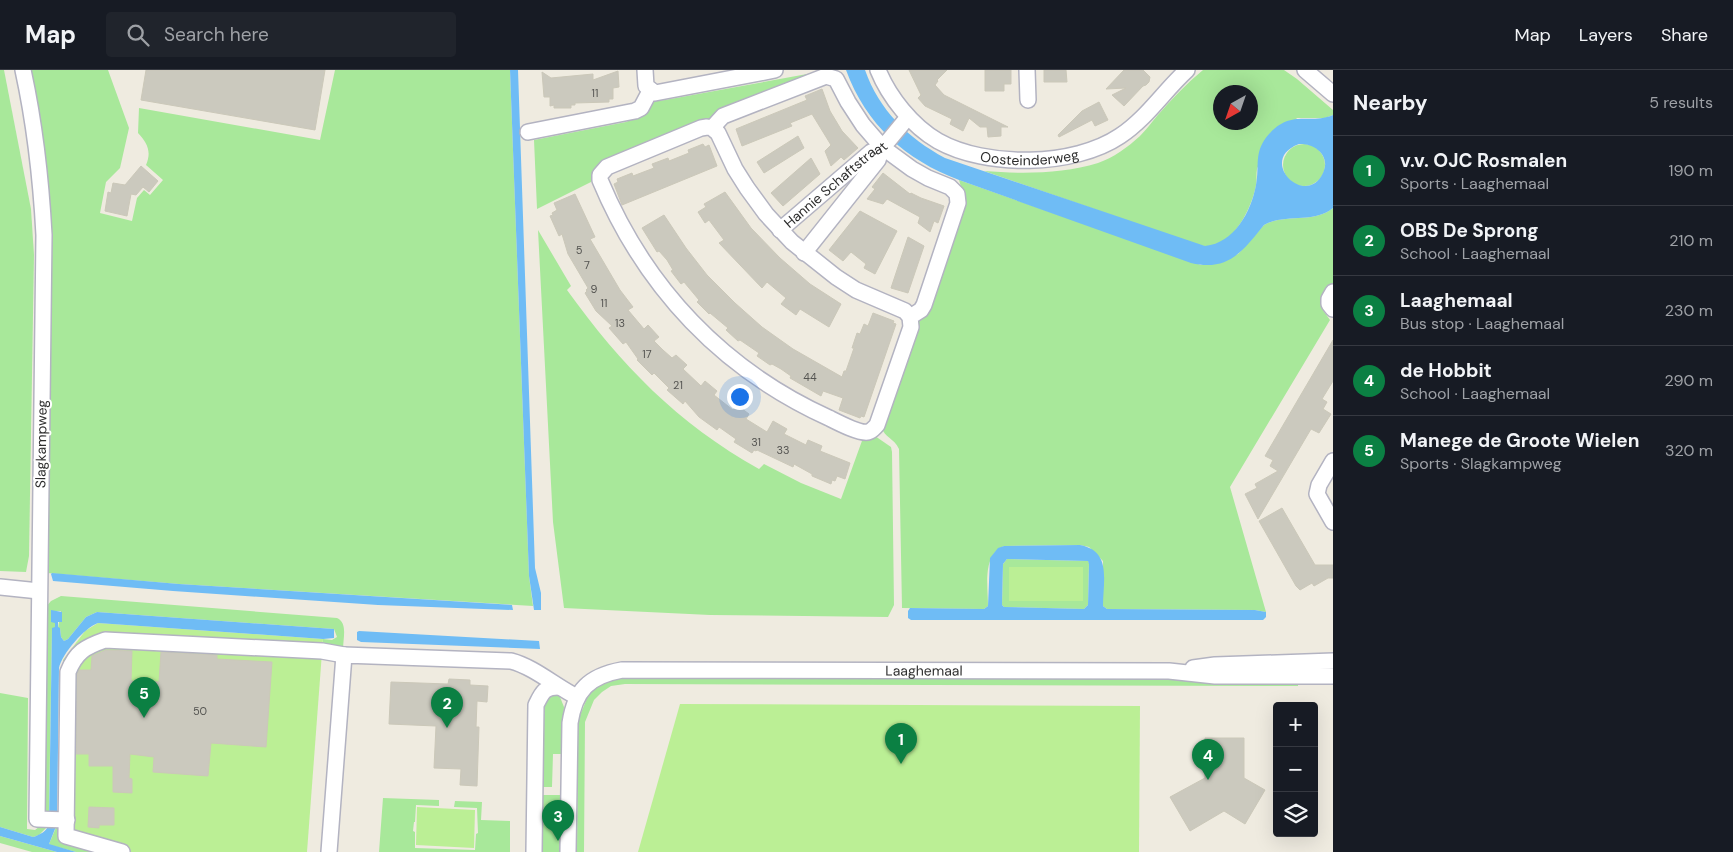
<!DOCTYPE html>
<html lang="en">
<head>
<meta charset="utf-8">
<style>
  body { margin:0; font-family:"DM Sans",sans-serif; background:#20242c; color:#f1f3f6 }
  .controls { position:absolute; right:15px; bottom:15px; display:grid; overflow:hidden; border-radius:5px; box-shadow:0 5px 20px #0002 }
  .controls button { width:45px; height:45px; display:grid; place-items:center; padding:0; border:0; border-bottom:1px solid #363941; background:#171b24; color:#f1f3f6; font:25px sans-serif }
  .compass { position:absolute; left:1213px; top:15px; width:45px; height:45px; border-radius:50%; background:#171b24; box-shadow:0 5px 20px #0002; rotate:220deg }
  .you { position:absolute; left:739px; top:326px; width:18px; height:18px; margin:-12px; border:4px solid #fff; border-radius:50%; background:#1a73e8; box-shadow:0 0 0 8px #1a73e833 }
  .badge { display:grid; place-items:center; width:32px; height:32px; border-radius:50%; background:#0b8043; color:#fff; font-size:16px; font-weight:700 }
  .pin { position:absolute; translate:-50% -41px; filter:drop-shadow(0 1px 2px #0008) }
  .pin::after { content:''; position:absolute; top:26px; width:18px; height:15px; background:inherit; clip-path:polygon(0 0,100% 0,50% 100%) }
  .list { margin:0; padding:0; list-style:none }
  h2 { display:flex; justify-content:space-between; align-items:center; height:65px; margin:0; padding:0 20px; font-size:21px }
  h2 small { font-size:16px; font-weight:400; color:#9ea1a6 }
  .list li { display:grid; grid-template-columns:32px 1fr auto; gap:15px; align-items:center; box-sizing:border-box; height:70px; padding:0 20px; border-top:1px solid #363941 }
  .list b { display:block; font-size:19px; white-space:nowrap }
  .list p { margin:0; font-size:16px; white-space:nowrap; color:#9ea1a6 }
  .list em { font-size:16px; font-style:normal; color:#9ea1a6 }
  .icon { flex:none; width:28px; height:28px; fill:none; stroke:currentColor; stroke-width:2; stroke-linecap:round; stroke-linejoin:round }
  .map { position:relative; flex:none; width:1333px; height:782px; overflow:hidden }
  header { display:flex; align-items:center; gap:30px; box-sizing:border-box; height:70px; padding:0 25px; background:#171b24; border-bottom:1px solid #363941 }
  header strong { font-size:24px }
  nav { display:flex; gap:28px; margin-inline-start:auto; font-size:18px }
  .search { width:350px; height:45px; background:#20242c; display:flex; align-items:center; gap:12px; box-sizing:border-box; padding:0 18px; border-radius:5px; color:#9ea1a6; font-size:19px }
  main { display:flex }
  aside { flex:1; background:#171b24 }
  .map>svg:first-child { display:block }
</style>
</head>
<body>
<header>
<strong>Map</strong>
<div class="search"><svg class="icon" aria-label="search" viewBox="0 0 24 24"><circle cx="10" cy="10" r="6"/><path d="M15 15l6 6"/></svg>Search here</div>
<nav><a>Map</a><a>Layers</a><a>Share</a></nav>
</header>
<main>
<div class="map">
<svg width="1333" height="782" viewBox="0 0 1333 782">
  <rect width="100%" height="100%" fill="#efebe0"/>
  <!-- green -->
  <g fill="#a8e89a" fill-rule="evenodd">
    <polygon points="0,0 4,0 31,139 34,185 29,486 26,502 0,501"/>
    <path d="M 29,0 L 108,0 L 129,58 L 120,98 L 106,112 L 100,143 L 132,151 L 137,128 L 144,120 L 150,125 L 163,110 L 146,95 C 152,81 147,73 138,63 L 139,38 L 320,70 L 335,0 L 510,0 L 529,506 L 533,536 L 179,514 L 47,503 L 48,250 Z"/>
    <path d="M 1203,0 L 1284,0 L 1297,9 L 1333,40 L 1333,45 L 1325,48 L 1297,48 C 1290,56 1258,93 1257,99 C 1256,104 1257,110 1256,115 C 1253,134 1236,171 1214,175 C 1208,177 1202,176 1195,174 L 984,101 C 1021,104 1063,104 1098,93 C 1113,88 1128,77 1140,66 C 1146,60 1151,53 1157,46 C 1171,30 1186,14 1203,0 ZM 1220,22 L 1250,22 L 1250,52 L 1220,52 Z"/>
    <polygon points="818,2 712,50 622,85 594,100 591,112 537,139 534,70 626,52 635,48 650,29 654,31 665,30"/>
    <circle cx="1304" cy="95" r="21"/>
    <path d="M 959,110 L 1201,195 L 1238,184 L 1264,155 C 1285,143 1314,154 1333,138 L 1333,213 L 1324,232 L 1323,240 L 1330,250 L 1230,417 L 1266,542 L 1255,540 L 1107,539 L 1103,536 L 1103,491 L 1089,477 L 1080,475 L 1004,476 C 982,485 988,516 988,536 L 984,539 L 902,538 L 899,379 C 894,368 884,367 882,358 L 915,256 L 964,136 L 965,131 Z"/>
    <path d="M 538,160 L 571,216 L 567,220 C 621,295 677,353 759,399 L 764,394 L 801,413 L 841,429 L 863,368 L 875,366 L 891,377 L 892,382 L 894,535 L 888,547 L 710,545 L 564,538 L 553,452 Z"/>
    <polygon points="1007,489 1088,491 1089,493 1088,535 1084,539 1004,537 1002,535 1003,494"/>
    <path d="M 61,526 L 337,548 C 348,553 343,568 343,580 L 323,578 L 323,569 L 332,570 L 337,567 L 334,559 L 97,542 L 86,547 L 68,569 L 64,571 L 61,567 L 60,558 L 58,558 L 61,541 L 51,541 L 55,552 L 55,558 L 52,558 L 49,743 L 44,743 L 45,538 L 51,531 Z"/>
    <polygon points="624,606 1298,609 1298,616 625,614 611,616 602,622 594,630 585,652 584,782 577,782 578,650 588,626 597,616 609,610"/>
    <polygon points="0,623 28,628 27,759 35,760 44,753 48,756 39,765 33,767 0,757"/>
    <polygon points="556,624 560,627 564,637 562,684 553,684 552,717 540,717 541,638 547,625"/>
    <polygon points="540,725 561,725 560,782 539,782"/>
    <polygon points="383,728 439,730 439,736 416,735 415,752 414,752 413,761 415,762 415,778 475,780 476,764 478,763 477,738 454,737 455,731 482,732 481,750 510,751 510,782 379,782"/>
    <polygon points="57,755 99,782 76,782 50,775 49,774"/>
    <polygon points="0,766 57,782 32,782 0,773"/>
  </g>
  <!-- pitch -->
  <g fill="#bbef95">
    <rect x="1009" y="497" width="74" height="34"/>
    <polygon points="98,553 323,569 307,782 104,782 61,770 63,590 85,561"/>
    <polygon points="680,634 1140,636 1139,782 638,782"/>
    <polygon points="417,737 475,740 474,778 416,775"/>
  </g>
  <!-- water -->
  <g fill="#6fbcf5" fill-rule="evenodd">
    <polygon points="510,0 518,0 535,498 541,523 541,540 534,540 529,506"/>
    <path d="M 846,0 L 865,0 C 879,40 908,68 945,88 L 1205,176 C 1234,173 1251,142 1256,115 C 1260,95 1253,82 1269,64 C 1292,39 1309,55 1333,45 L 1333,138 C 1314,154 1285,143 1264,155 C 1243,181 1228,202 1191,193 L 959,110 C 906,90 866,55 846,0 ZM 1299,74 C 1315,73 1331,86 1323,103 C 1306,139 1256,90 1299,74 Z"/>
    <path d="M 1080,475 C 1112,481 1103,511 1103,536 L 1107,539 L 1255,540 L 1266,542 L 1266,547 L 1263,550 L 911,550 L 908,548 L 908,541 L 910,538 L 984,539 L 988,536 L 990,488 L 998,478 L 1004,476 ZM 1007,489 L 1088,491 L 1089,494 L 1088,535 L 1084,539 L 1004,537 L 1002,535 L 1003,494 Z"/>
    <polygon points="52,503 179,514 512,535 513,540 378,535 173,521 53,511 51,504"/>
    <path d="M 51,540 L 62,542 L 62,552 L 58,552 L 58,557 L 60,558 L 61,567 L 64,571 L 68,569 L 86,547 L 97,542 L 334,559 L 334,568 L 323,569 L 98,553 C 84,558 62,584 59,598 L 57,754 L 49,774 L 76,782 L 57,782 L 0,766 L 0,757 L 33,767 C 40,765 47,761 49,754 L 52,558 L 55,557 L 55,553 L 51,552 Z"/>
    <polygon points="359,561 539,571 540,579 361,572 357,570 357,562"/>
  </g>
  <!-- building -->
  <g fill="#cbc9be" stroke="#cbc8b9">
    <polygon points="146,0 325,0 315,60 141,30"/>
    <polygon points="909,0 947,0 937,10 938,11 935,15 944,25 1008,57 1001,57 1001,66 988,67 987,57 980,57 969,48 963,61 950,54 952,49 925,36 918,28 921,25"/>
    <polygon points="985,0 1011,0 1011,14 1004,14 1004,21 985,21"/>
    <polygon points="1044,0 1066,0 1067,12 1044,12"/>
    <polygon points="1124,0 1143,0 1150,7 1149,12 1146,15 1143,16 1124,36 1112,25 1126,18 1106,19"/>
    <polygon points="618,1 619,17 613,18 613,29 609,29 609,32 575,33 575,35 571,35 571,38 554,38 554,35 550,36 550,27 544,27 542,2 551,8 593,4 593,10"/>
    <polygon points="822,19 830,41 842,61 858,78 844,90 841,87 831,96 825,81 831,75 812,44 790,53 792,56 742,76 736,59 807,30 805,26"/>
    <polygon points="1099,32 1108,50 1095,56 1092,50 1059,67 1058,65 1082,41"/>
    <polygon points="798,66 804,78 764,103 757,92"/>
    <polygon points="703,74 705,77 709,75 717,96 622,135 614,114 618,112 617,109 632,103 633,106 654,98 652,94 668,88 669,91 689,83 688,80"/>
    <polygon points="811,88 820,104 783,136 771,123"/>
    <polygon points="141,96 158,111 149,122 143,117 136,125 131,124 127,146 105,141 108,122 111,123 113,113 125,115"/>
    <polygon points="883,103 910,124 911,123 921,128 944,136 938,153 934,151 930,162 918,153 920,147 887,129 883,134 867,129 875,119 872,117"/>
    <polygon points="725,122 751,158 780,188 810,214 841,234 829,257 800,239 796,245 781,234 786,228 767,212 762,218 719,173 724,170 709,150 705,153 698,142 706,137 704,134"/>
    <polygon points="575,124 595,167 590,169 620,220 633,237 628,240 644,259 648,255 659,267 654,271 663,280 672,288 676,285 687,295 683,299 701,316 705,311 717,321 714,325 733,340 737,335 749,344 746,349 767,362 773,351 787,359 784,364 806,375 808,370 822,376 820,381 850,393 845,409 837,406 835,411 832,410 831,414 812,406 812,404 794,394 793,397 757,380 756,381 754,380 752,383 734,372 736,369 719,357 717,360 699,347 685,331 683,334 667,320 669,318 654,303 652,305 637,290 638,289 626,272 623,274 609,258 612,256 596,241 585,223 587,221 586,220 588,218 568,184 562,164 559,166 550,146 553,145 552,143 557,140 554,133"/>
    <polygon points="860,141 897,161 875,204 864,198 866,194 851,182 843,191 829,180"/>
    <polygon points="664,145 686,178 707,205 735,233 762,257 793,279 842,307 844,301 846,301 854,278 852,278 857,263 860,264 864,254 868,256 873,243 894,251 893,253 896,254 864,347 861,346 860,348 839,340 843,328 823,321 821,326 790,308 791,306 781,299 772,294 770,295 757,286 759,283 740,270 738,271 726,260 728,258 710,243 709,244 697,232 699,230 684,212 681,214 671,201 673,200 667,190 659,181 657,182 642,158"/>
    <polygon points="908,167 924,176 908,223 891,218"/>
    <polygon points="1333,270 1333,311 1322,329 1327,332 1323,339 1331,344 1319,363 1311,359 1258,449 1245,424 1257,418 1255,414 1278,401 1270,396 1273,390 1265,386"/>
    <polygon points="1282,438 1315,495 1333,495 1333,508 1328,508 1314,516 1312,513 1300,520 1296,516 1259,451"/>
    <polygon points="106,580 132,581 131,611 159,612 161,582 217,585 217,589 272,592 266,677 211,673 208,706 153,702 154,687 130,684 129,708 132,709 132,723 113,722 113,696 89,696 89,684 76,684 77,604 79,600 91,600 92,586"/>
    <polygon points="449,609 470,610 470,615 488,616 487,632 477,631 476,657 479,657 477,716 460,715 461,699 434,698 436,656 389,654 391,612 448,614"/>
    <polygon points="1205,668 1244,668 1244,708 1265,720 1245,754 1224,741 1190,761 1170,727 1205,708"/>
    <polygon points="89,737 114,738 114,755 99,755 99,758 88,757"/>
  </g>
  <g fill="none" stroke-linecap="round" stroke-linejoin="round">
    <!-- minor casing -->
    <g stroke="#b3b3c1" stroke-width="18">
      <g id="minor">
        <path d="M 23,0 C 35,55 41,109 44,165 L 37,749 L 67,750"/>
        <polyline points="645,0 646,16 655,23 775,0"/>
        <path id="s1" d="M 878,0 C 889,27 912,56 938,71 C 986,98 1074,97 1120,66 C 1147,48 1164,21 1187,0"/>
        <polyline points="1027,0 1028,30"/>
        <polyline points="1305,0 1333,24"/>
        <path d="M 712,58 L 718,63 L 735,99 L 747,118 L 766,144 L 792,172 L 836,207 L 856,220 L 905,241 L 910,247 L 911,257 L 877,355 C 874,358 872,361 868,362 C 860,364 837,352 829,348 C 723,300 645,218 600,110 L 600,105 L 607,97 L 701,58 L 707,57 L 712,58 L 723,46 L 826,6 L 836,9 L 848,32 L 863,55 L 882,77 L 912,99 L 928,108 L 950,117 L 957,124 L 958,133 L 924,235 L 921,240 L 910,247"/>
        <polyline points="528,62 635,41 641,38 650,21"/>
        <path id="s2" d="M 780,160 L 871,82 L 882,77 L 889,70 L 908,47"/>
        <polyline points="804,183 878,90 882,77"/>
        <polyline points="1333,222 1329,229 1329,234 1333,239"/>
        <polyline points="1333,391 1319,415 1317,424 1333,452"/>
        <polyline points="0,517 39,521"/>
        <polyline points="1193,598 1215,595 1333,591"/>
        <path d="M 122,782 L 66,766 L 68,602 C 76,582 85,577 105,570 L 322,581 L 344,585"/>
        <path d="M 329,782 L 344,585 L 511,591 C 534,597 555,616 577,627"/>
        <path d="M 534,782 L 536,635 C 542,623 544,617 558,617"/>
        <path id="s3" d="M 568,782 L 570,653 C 575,620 589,606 622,600 L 1169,601 L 1215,606 L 1333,606"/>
      </g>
    </g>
    <!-- minor -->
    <use href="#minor" stroke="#fff" stroke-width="15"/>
  </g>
  <g text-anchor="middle" stroke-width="4" stroke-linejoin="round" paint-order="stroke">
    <!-- number labels -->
    <g font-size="11" fill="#545451">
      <text x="595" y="27">11</text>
      <text x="579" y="184">5</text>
      <text x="587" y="199">7</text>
      <text x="594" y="223">9</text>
      <text x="604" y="237">11</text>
      <text x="620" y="257">13</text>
      <text x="647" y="288">17</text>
      <text x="810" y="311">44</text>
      <text x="678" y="319">21</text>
      <text x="756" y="376">31</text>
      <text x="783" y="384">33</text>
      <text x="200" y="645">50</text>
    </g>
    <!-- street labels -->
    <g font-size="14" fill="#2d2d2d" stroke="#fff">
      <text dy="5" stroke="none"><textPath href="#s1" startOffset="189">Oosteinderweg</textPath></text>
      <text dy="5" stroke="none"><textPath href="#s2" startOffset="72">Hannie Schaftstraat</textPath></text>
      <text transform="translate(41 374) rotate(-89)" y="5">Slagkampweg</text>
      <text dy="5" stroke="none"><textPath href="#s3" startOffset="512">Laaghemaal</textPath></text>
    </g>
  </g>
</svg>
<div class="controls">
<button>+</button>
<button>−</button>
<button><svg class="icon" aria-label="layers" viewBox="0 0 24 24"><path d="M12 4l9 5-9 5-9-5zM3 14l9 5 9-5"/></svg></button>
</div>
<svg class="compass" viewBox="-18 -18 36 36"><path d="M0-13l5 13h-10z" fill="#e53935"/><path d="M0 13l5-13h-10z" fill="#9ea1a6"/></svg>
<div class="you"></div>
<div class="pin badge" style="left:901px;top:694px">1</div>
<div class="pin badge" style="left:447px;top:658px">2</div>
<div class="pin badge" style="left:558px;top:771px">3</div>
<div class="pin badge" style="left:1208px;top:710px">4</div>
<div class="pin badge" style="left:144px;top:648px">5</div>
</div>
<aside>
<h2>Nearby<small>5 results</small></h2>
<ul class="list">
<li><span class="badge">1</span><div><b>v.v. OJC Rosmalen</b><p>Sports · Laaghemaal</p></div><em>190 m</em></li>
<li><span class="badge">2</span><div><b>OBS De Sprong</b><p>School · Laaghemaal</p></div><em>210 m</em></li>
<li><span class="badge">3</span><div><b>Laaghemaal</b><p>Bus stop · Laaghemaal</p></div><em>230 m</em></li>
<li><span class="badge">4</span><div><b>de Hobbit</b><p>School · Laaghemaal</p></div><em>290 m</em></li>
<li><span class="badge">5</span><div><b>Manege de Groote Wielen</b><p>Sports · Slagkampweg</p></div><em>320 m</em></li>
</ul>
</aside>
</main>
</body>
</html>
